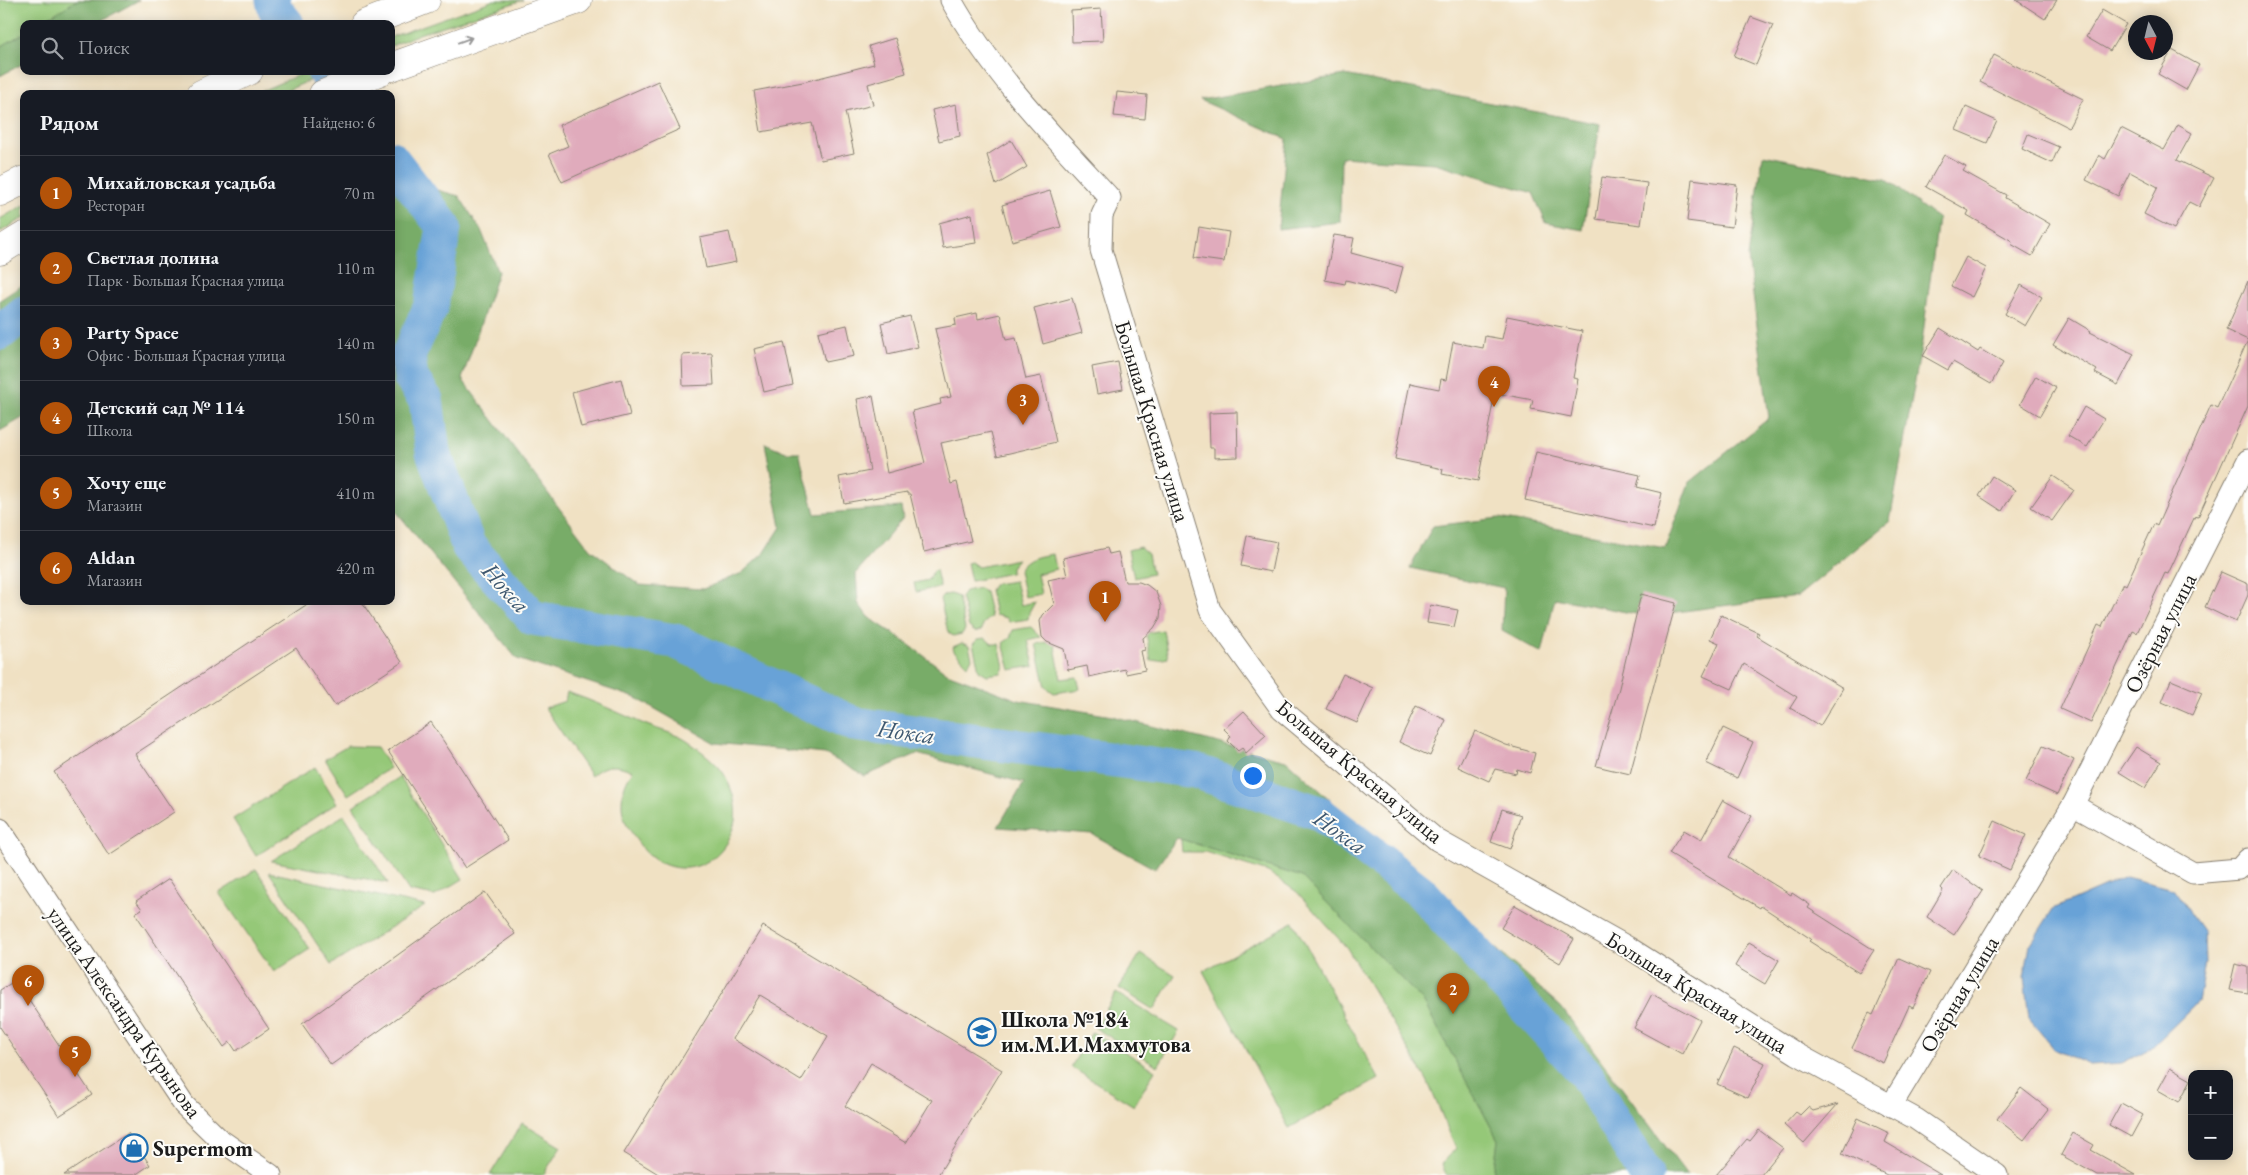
<!DOCTYPE html>
<html lang="ru">
<head>
<meta charset="utf-8">
<style>
  body { margin:0; font-family:"EB Garamond",serif; background:#242831; color:#f1f3f6 }
  .controls { position:absolute; right:15px; bottom:15px; display:grid; overflow:hidden; border-radius:10px; box-shadow:0 2px 12px #0003 }
  .controls button { width:45px; height:45px; display:grid; place-items:center; padding:0; border:0; border-bottom:1px solid #363941; background:#171b24; color:#f1f3f6; font:25px sans-serif }
  .compass { position:absolute; left:2128px; top:15px; width:45px; height:45px; border-radius:50%; background:#171b24; box-shadow:0 2px 12px #0003; rotate:173deg }
  .you { position:absolute; left:1252px; top:775px; width:18px; height:18px; margin:-12px; border:4px solid #fff; border-radius:50%; background:#1a73e8; box-shadow:0 0 0 8px #1a73e833 }
  .badge { display:grid; place-items:center; width:32px; height:32px; border-radius:50%; background:#b45309; color:#fff; font-size:16px; font-weight:700 }
  .pin { position:absolute; translate:-50% -41px; filter:drop-shadow(0 1px 2px #0008) }
  .pin::after { content:''; position:absolute; top:26px; width:18px; height:15px; background:inherit; clip-path:polygon(0 0,100% 0,50% 100%) }
  .list { margin:0; padding:0; list-style:none }
  h2 { display:flex; justify-content:space-between; align-items:center; height:65px; margin:0; padding:0 20px; font-size:21px }
  h2 small { font-size:16px; font-weight:400; color:#9ea1a6 }
  .list li { display:grid; grid-template-columns:32px 1fr auto; gap:15px; align-items:center; box-sizing:border-box; height:75px; padding:0 20px; border-top:1px solid #363941 }
  .list b { display:block; font-size:19px; white-space:nowrap }
  .list p { margin:0; font-size:16px; white-space:nowrap; color:#9ea1a6 }
  .list em { font-size:16px; font-style:normal; color:#9ea1a6 }
  .icon { flex:none; width:28px; height:28px; fill:none; stroke:currentColor; stroke-width:2; stroke-linecap:round; stroke-linejoin:round }
  .map { position:relative; flex:none; width:2248px; height:1175px; overflow:hidden }
  .search { position:absolute; background:#171b24; box-shadow:0 2px 12px #0003; left:20px; top:20px; width:375px; height:55px; display:flex; align-items:center; gap:12px; box-sizing:border-box; padding:0 18px; border-radius:10px; color:#9ea1a6; font-size:19px }
  .panel { position:absolute; background:#171b24; box-shadow:0 2px 12px #0003; left:20px; top:90px; width:375px; height:515px; border-radius:10px }
  .map>svg:first-child { display:block }
</style>
</head>
<body>
<div class="map">
<svg width="2248" height="1175" viewBox="0 0 2248 1175">
  <rect width="100%" height="100%" fill="#fdfcf7"/>
  <filter id="ink" filterUnits="userSpaceOnUse"><feTurbulence type="fractalNoise" baseFrequency=".02" numOctaves="2"/><feDisplacementMap in="SourceGraphic" scale="10" xChannelSelector="R" yChannelSelector="G"/><feConvolveMatrix kernelMatrix="1 2 1 2 8 2 1 2 1" color-interpolation-filters="sRGB"/></filter>
  <filter id="wash" filterUnits="userSpaceOnUse"><feTurbulence type="fractalNoise" baseFrequency=".0096" numOctaves="4" result="noise"/><feDisplacementMap in="SourceGraphic" scale="20" xChannelSelector="R" yChannelSelector="G"/><feGaussianBlur stdDeviation="1.12" result="paint"/><feColorMatrix in="noise" values="0 0 0 0 0 0 0 0 0 0 0 0 0 0 0 0 0 1.4 0 .05"/><feComposite in="paint" operator="in"/></filter>
  <g filter="url(#wash)">
    <rect width="100%" height="100%" fill="#f0e1c3"/>
    <!-- green -->
    <g fill="#95c878" stroke="#58724a">
      <polygon points="0,0 127,0 64,24 24,24 24,39 0,48"/>
      <polygon points="494,0 523,0 419,34 391,46 391,37"/>
      <polygon points="308,71 331,71 279,94 254,94"/>
      <polygon points="24,205 24,218 0,232 0,219"/>
      <polygon points="1140,547 1148,554 1152,574 1134,578 1128,550"/>
      <path d="M 1053,554 L 1056,569 L 1037,574 L 1041,594 L 1025,597 L 1019,571 C 1026,558 1039,556 1053,554 Z"/>
      <polygon points="1018,559 1011,567 1011,573 971,581 967,563 971,562 978,567"/>
      <polygon points="936,570 940,587 916,592 914,583 928,580 933,571"/>
      <polygon points="1015,581 1021,605 1035,602 1029,613 1028,619 1009,622 1007,618 995,615 990,590 994,584"/>
      <polygon points="980,588 985,592 991,617 983,624 982,630 975,632 969,627 961,597 965,591"/>
      <polygon points="951,594 958,597 965,629 962,634 953,636 948,632 940,599 944,595"/>
      <polygon points="1031,627 1041,637 1028,640 1034,666 1010,670 1003,643 1010,638 1013,630"/>
      <polygon points="1163,630 1168,658 1151,661 1146,633"/>
      <polygon points="985,638 992,644 999,644 1004,667 1001,673 987,675 979,670 973,644 978,639"/>
      <polygon points="1054,641 1061,679 1077,677 1080,689 1054,693 1046,687 1036,644"/>
      <polygon points="962,643 969,646 972,658 968,665 954,651 953,647"/>
      <path d="M 567,692 C 594,701 619,713 644,724 C 656,729 669,732 680,737 C 691,742 715,761 722,771 C 731,784 739,808 734,825 C 724,861 688,881 654,859 C 643,852 635,838 628,827 C 618,810 621,785 633,771 C 616,764 605,763 591,776 L 545,708 L 565,701 Z"/>
      <polygon points="348,746 377,747 390,768 348,795 325,759"/>
      <polygon points="315,767 337,803 256,856 233,819"/>
      <polygon points="1175,774 1233,789 1614,1175 1446,1175 1442,1164 1456,1148 1427,1080 1347,948 1297,892 1268,872 1205,852 1182,852"/>
      <polygon points="400,777 463,879 435,896 409,891 353,806"/>
      <polygon points="344,815 388,883 271,861"/>
      <polygon points="256,869 310,949 274,972 219,893"/>
      <polygon points="269,872 425,906 331,965"/>
      <polygon points="1293,922 1379,1079 1289,1128 1203,971"/>
      <polygon points="1140,954 1175,975 1154,1010 1119,988"/>
      <polygon points="1116,993 1179,1031 1158,1066 1095,1028"/>
      <polygon points="1092,1032 1155,1070 1134,1106 1071,1067"/>
      <polygon points="522,1123 561,1147 543,1175 490,1175"/>
    </g>
    <!-- forest -->
    <g fill="#78ac68" stroke="#4a6442">
      <polygon points="77,0 139,0 95,24 38,24"/>
      <polygon points="24,33 24,63 0,76 0,47"/>
      <polygon points="1345,75 1600,124 1583,230 1546,223 1533,193 1435,163 1341,157 1340,222 1278,229 1287,139 1200,100"/>
      <polygon points="1763,155 1886,179 1938,219 1922,342 1890,521 1798,596 1646,616 1555,598 1542,653 1502,631 1504,588 1410,568 1433,526 1499,518 1665,548 1689,483 1769,418 1748,257"/>
      <polygon points="397,179 459,196 481,230 498,272 462,379 590,549 639,585 703,589 742,573 765,552 781,527 765,443 786,452 799,452 815,514 901,507 903,518 856,573 858,603 868,617 900,638 947,673 1018,700 1112,716 1286,760 1561,1007 1687,1175 1493,1175 1498,1140 1423,1001 1302,877 1177,838 1155,869 1092,834 998,827 1024,783 917,754 865,776 825,754 715,743 636,698 517,659 391,505 391,180"/>
      <polygon points="24,284 24,417 0,431 0,300"/>
    </g>
    <!-- water -->
    <polygon fill="#67a2d7" stroke="#425f7a" points="2126,877 2173,889 2204,932 2205,963 2198,1002 2151,1048 2122,1063 2090,1065 2055,1050 2029,1019 2024,978 2030,945 2053,909"/>
    <g fill="none" stroke-linecap="round" stroke-linejoin="round">
      <!-- river -->
      <g stroke="#67a2d7" stroke-width="35">
        <polyline points="273,0 275,9 287,24"/>
        <polyline points="324,71 341,94"/>
        <polyline points="391,158 444,227 431,306 408,356 411,378 426,400 433,452 469,547 533,618 675,641 854,724 1195,771 1319,813 1421,892 1585,1073 1646,1175"/>
        <polyline points="0,333 24,313"/>
      </g>
    </g>
    <g id="blocks">
      <!-- building -->
      <g fill="#e0abbc" fill-rule="evenodd">
        <polygon points="2016,0 2057,0 2045,19"/>
        <polygon points="1101,9 1103,41 1072,42 1071,11"/>
        <polygon points="2102,10 2126,24 2110,51 2086,37"/>
        <polygon points="1751,17 1773,25 1756,65 1734,56"/>
        <polygon points="895,38 906,73 868,84 873,105 845,112 854,153 821,160 812,123 761,132 754,91 803,82 874,64 869,46"/>
        <polygon points="2172,50 2199,65 2186,90 2158,74"/>
        <polygon points="1994,55 2083,99 2070,125 2068,127 1980,82"/>
        <polygon points="658,81 680,129 562,182 549,154 568,146 559,125"/>
        <polygon points="1117,92 1147,95 1145,119 1114,116"/>
        <polygon points="956,104 960,136 939,141 932,110"/>
        <polygon points="1966,107 1997,121 1987,143 1956,130"/>
        <polygon points="2178,125 2192,133 2177,160 2214,178 2199,207 2189,202 2174,229 2144,214 2158,187 2130,172 2118,196 2086,180 2099,155 2105,159 2121,128 2164,150"/>
        <polygon points="2028,134 2059,147 2052,163 2022,149"/>
        <polygon points="1011,140 1027,167 996,185 987,155"/>
        <polygon points="1944,155 1966,167 1963,171 2006,195 2005,198 2050,224 2032,256 2011,244 2012,241 1967,215 1969,211 1926,187"/>
        <polygon points="1602,177 1647,183 1641,225 1596,219"/>
        <polygon points="1692,179 1737,185 1732,227 1687,221"/>
        <polygon points="1050,191 1061,227 1012,241 1002,205"/>
        <polygon points="972,214 976,243 943,248 939,223"/>
        <polygon points="1199,227 1229,232 1224,262 1194,258"/>
        <polygon points="729,232 736,262 706,268 700,238"/>
        <polygon points="1334,235 1354,238 1351,253 1403,267 1396,293 1346,280 1345,284 1325,280"/>
        <polygon points="1966,257 1986,268 1972,297 1951,286"/>
        <polygon points="2248,281 2248,340 2226,330"/>
        <polygon points="2021,285 2042,297 2025,326 2005,314"/>
        <polygon points="1072,298 1082,333 1043,344 1034,308"/>
        <polygon points="977,313 978,319 1000,314 1006,340 1016,338 1026,379 1041,376 1056,442 997,456 991,432 941,443 951,484 957,482 971,541 924,552 910,494 907,494 907,492 844,503 839,477 870,471 857,399 873,396 887,473 925,463 912,411 941,404 940,399 951,397 935,329 956,325 955,318"/>
        <polygon points="910,316 918,347 888,354 881,323"/>
        <polygon points="1507,316 1582,331 1573,378 1578,379 1571,417 1531,409 1533,400 1495,393 1478,481 1442,474 1443,469 1395,459 1410,383 1439,389 1441,379 1446,380 1453,342 1483,348 1485,336 1502,339"/>
        <polygon points="2069,318 2091,331 2090,332 2134,354 2118,385 2095,373 2097,370 2053,345"/>
        <polygon points="847,325 854,356 825,362 818,332"/>
        <polygon points="1940,328 1978,352 1980,349 2003,363 1991,384 1953,362 1948,370 1923,356"/>
        <polygon points="2248,340 2248,406 2198,517 2195,516 2168,574 2165,573 2137,633 2133,631 2091,723 2060,709 2098,625 2102,627 2123,583 2126,585 2154,524 2157,526 2211,405 2217,408"/>
        <polygon points="784,342 793,385 764,392 754,349"/>
        <polygon points="712,353 714,385 683,386 682,355"/>
        <polygon points="1118,362 1123,389 1097,394 1092,367"/>
        <polygon points="2036,376 2056,388 2040,416 2020,404"/>
        <polygon points="621,379 630,415 581,427 572,392"/>
        <polygon points="2084,407 2104,419 2087,447 2068,436"/>
        <polygon points="1237,412 1238,457 1214,458 1214,448 1210,448 1209,413"/>
        <polygon points="1536,452 1640,475 1637,487 1662,493 1654,528 1525,500"/>
        <polygon points="1992,476 2015,490 2002,511 1979,496"/>
        <polygon points="2053,476 2074,490 2052,521 2031,507"/>
        <polygon points="1247,536 1277,542 1271,572 1241,566"/>
        <polygon points="1107,548 1109,554 1118,552 1125,582 1139,582 1147,585 1156,592 1161,606 1160,618 1154,628 1143,638 1145,650 1141,651 1145,670 1126,674 1125,669 1089,677 1087,666 1068,670 1064,649 1047,642 1042,637 1040,621 1043,615 1054,604 1048,580 1067,576 1063,558"/>
        <polygon points="2221,572 2248,584 2248,595 2236,622 2205,607"/>
        <polygon points="1641,594 1676,603 1630,774 1596,766 1619,688"/>
        <polygon points="312,601 361,601 402,662 335,706 296,648 135,754 174,812 109,855 54,772"/>
        <polygon points="1430,605 1458,610 1454,627 1427,623"/>
        <polygon points="1721,615 1759,633 1757,636 1843,688 1820,726 1790,708 1797,697 1744,664 1732,689 1703,676 1719,643 1710,639"/>
        <polygon points="1343,674 1373,688 1357,723 1326,709"/>
        <polygon points="2171,680 2202,693 2192,715 2162,702"/>
        <polygon points="1416,706 1446,720 1430,756 1399,742"/>
        <polygon points="1244,711 1266,735 1246,753 1242,748 1238,751 1228,741 1231,736 1224,729"/>
        <polygon points="431,722 508,840 465,868 388,751"/>
        <polygon points="1723,728 1753,742 1737,778 1706,763"/>
        <polygon points="1475,731 1506,745 1535,753 1530,773 1517,769 1516,774 1495,769 1489,781 1458,767"/>
        <polygon points="2043,746 2074,760 2057,795 2026,781"/>
        <polygon points="2136,747 2161,762 2145,788 2119,772"/>
        <polygon points="1723,800 1752,816 1729,857 1791,895 1792,893 1810,905 1808,908 1874,950 1859,973 1809,941 1811,939 1761,906 1760,908 1669,853 1684,830 1701,840"/>
        <polygon points="1502,809 1521,815 1510,849 1491,842"/>
        <polygon points="1995,821 2026,835 2010,870 1979,856"/>
        <polygon points="1953,870 1983,891 1954,935 1927,917 1943,890 1941,888"/>
        <polygon points="169,879 269,1029 236,1051 230,1042 224,1047 135,913 142,909 136,901"/>
        <polygon points="485,892 515,934 331,1065 302,1024"/>
        <polygon points="1515,905 1574,939 1560,963 1501,928"/>
        <path d="M 763,926 L 1002,1070 L 938,1175 L 660,1175 L 624,1153 ZM 760,995 L 828,1036 L 801,1081 L 733,1039 ZM 871,1063 L 932,1100 L 906,1143 L 845,1106 Z"/>
        <polygon points="1749,942 1779,960 1765,984 1735,966"/>
        <polygon points="1899,958 1930,972 1913,1008 1909,1006 1883,1063 1852,1048 1869,1013 1873,1015"/>
        <polygon points="2235,964 2248,967 2248,993 2229,990"/>
        <polygon points="16,980 92,1095 59,1116 0,1027 0,990"/>
        <polygon points="1652,994 1700,1020 1682,1054 1634,1028"/>
        <polygon points="1734,1048 1765,1063 1748,1098 1717,1084"/>
        <polygon points="2170,1068 2191,1080 2179,1102 2158,1090"/>
        <polygon points="2021,1088 2048,1109 2024,1140 1997,1119"/>
        <polygon points="2121,1103 2143,1115 2131,1137 2109,1125"/>
        <polygon points="1838,1104 1804,1143 1784,1125 1796,1112 1800,1115 1808,1107 1813,1111"/>
        <polygon points="1858,1118 1889,1133 1885,1142 1941,1175 1887,1175 1842,1154"/>
        <polygon points="1759,1130 1783,1148 1761,1175 1716,1175 1747,1139 1750,1141"/>
        <polygon points="128,1133 150,1165 135,1175 64,1175"/>
        <polygon points="2073,1133 2094,1145 2091,1150 2136,1175 2097,1175 2061,1155"/>
      </g>
    </g>
  </g>
  <g filter="url(#ink)">
    <use href="#blocks" fill-opacity="0" stroke="#867e70" stroke-width="1"/>
    <g fill="none" stroke-linecap="round" stroke-linejoin="round">
      <!-- street casing -->
      <g stroke="#867e70" stroke-width="23">
        <g id="street">
          <path d="M 951,0 C 993,75 1052,135 1110,198 L 1102,215 L 1101,250 L 1210,610 L 1282,710 L 1437,840 L 1631,949 L 1797,1054 L 1916,1119 L 1997,1175"/>
          <polyline points="2073,805 2193,873 2239,869 2248,859"/>
          <polyline points="0,829 184,1105 219,1139 271,1175"/>
          <polyline points="1891,1106 2073,805 2248,460"/>
        </g>
      </g>
      <!-- primary casing -->
      <g stroke="#867e70" stroke-width="29">
        <g id="primary">
          <polyline points="364,24 426,0"/>
          <polyline points="391,67 578,0"/>
          <polyline points="201,94 249,71"/>
          <polyline points="323,94 381,71"/>
          <polyline points="0,192 24,180"/>
          <polyline points="0,251 24,236"/>
        </g>
      </g>
      <!-- street -->
      <use href="#street" stroke="#fff" stroke-width="21"/>
      <!-- primary -->
      <use href="#primary" stroke="#fff" stroke-width="28"/>
    </g>
    <!-- one-way arrows -->
    <defs><path id="oneway-shaft" d="M-6 0H5M1.5-3L5.5 0L1.5 3" fill="none" stroke-width="1.6" stroke-linecap="round" stroke-linejoin="round" transform="scale(1.25)"/></defs>
    <use stroke="#999" href="#oneway-shaft" transform="translate(465 40) rotate(-20)"/>
  </g>
  <!-- icons -->
  <defs>
    <g id="school-ring" transform="scale(1.4375)"><circle r="9.5" fill="#fdfcf7" stroke="#1f6fb2" stroke-width="1.5"/><path d="M0-5L7-2L0 1L-7-2ZM-4 1L0 2.5L4 1V4Q0 6-4 4Z" fill="#1f6fb2"/></g>
    <g id="shop-ring" transform="scale(1.4375)"><circle r="9.5" fill="#fdfcf7" stroke="#1f6fb2" stroke-width="1.5"/><path d="M-5-2.5h2.3a2.7 3.5 0 0 1 5.4 0H5L5.5 6h-11ZM-1.5-2.5h3a1.5 2.3 0 0 0-3 0Z" fill="#1f6fb2"/></g>
  </defs>
  <g fill-rule="evenodd">
    <use href="#school-ring" x="982" y="1032"/>
    <use href="#shop-ring" x="134" y="1148"/>
  </g>
  <g text-anchor="middle" stroke-width="4" stroke-linejoin="round" paint-order="stroke">
    <!-- street labels -->
    <g font-size="22" fill="#1c1c1c" stroke="#fdfcf7">
      <text transform="translate(1153 421) rotate(73)" y="8">Большая Красная улица</text>
      <text transform="translate(2160 633) rotate(-63)" y="8">Озёрная улица</text>
      <text transform="translate(1360 771) rotate(40)" y="8">Большая Красная улица</text>
      <text transform="translate(1697 992) rotate(32)" y="8">Большая Красная улица</text>
      <text transform="translate(1959 994) rotate(-59)" y="8">Озёрная улица</text>
      <text transform="translate(125 1012) rotate(55)" y="8">улица Александра Курынова</text>
    </g>
    <!-- poi labels -->
    <g font-size="22" font-weight="bold" fill="#1c1c1c" stroke="#fdfcf7" text-anchor="start">
      <text x="1001" y="1027">Школа №184<tspan x="1001" dy="25">им.М.И.Махмутова</tspan></text>
      <text x="153" y="1156">Supermom</text>
    </g>
    <!-- water labels -->
    <g font-size="24" font-style="italic" fill="#3e5870" stroke="#fdfcf7">
      <text transform="translate(506 588) rotate(48)" y="8">Нокса</text>
      <text transform="translate(906 732) rotate(8)" y="8">Нокса</text>
      <text transform="translate(1340 832) rotate(35)" y="8">Нокса</text>
    </g>
  </g>
</svg>
<div class="controls">
<button>+</button>
<button>−</button>
</div>
<svg class="compass" viewBox="-18 -18 36 36"><path d="M0-13l5 13h-10z" fill="#e53935"/><path d="M0 13l5-13h-10z" fill="#9ea1a6"/></svg>
<div class="you"></div>
<div class="pin badge" style="left:1105px;top:622px">1</div>
<div class="pin badge" style="left:1453px;top:1014px">2</div>
<div class="pin badge" style="left:1023px;top:425px">3</div>
<div class="pin badge" style="left:1494px;top:407px">4</div>
<div class="pin badge" style="left:75px;top:1077px">5</div>
<div class="pin badge" style="left:28px;top:1006px">6</div>
<div class="search"><svg class="icon" aria-label="search" viewBox="0 0 24 24"><circle cx="10" cy="10" r="6"/><path d="M15 15l6 6"/></svg>Поиск</div>
<section class="panel">
<h2>Рядом<small>Найдено: 6</small></h2>
<ul class="list">
<li><span class="badge">1</span><div><b>Михайловская усадьба</b><p>Ресторан</p></div><em>70 m</em></li>
<li><span class="badge">2</span><div><b>Светлая долина</b><p>Парк · Большая Красная улица</p></div><em>110 m</em></li>
<li><span class="badge">3</span><div><b>Party Space</b><p>Офис · Большая Красная улица</p></div><em>140 m</em></li>
<li><span class="badge">4</span><div><b>Детский сад № 114</b><p>Школа</p></div><em>150 m</em></li>
<li><span class="badge">5</span><div><b>Хочу еще</b><p>Магазин</p></div><em>410 m</em></li>
<li><span class="badge">6</span><div><b>Aldan</b><p>Магазин</p></div><em>420 m</em></li>
</ul>
</section>
</div>
</body>
</html>
